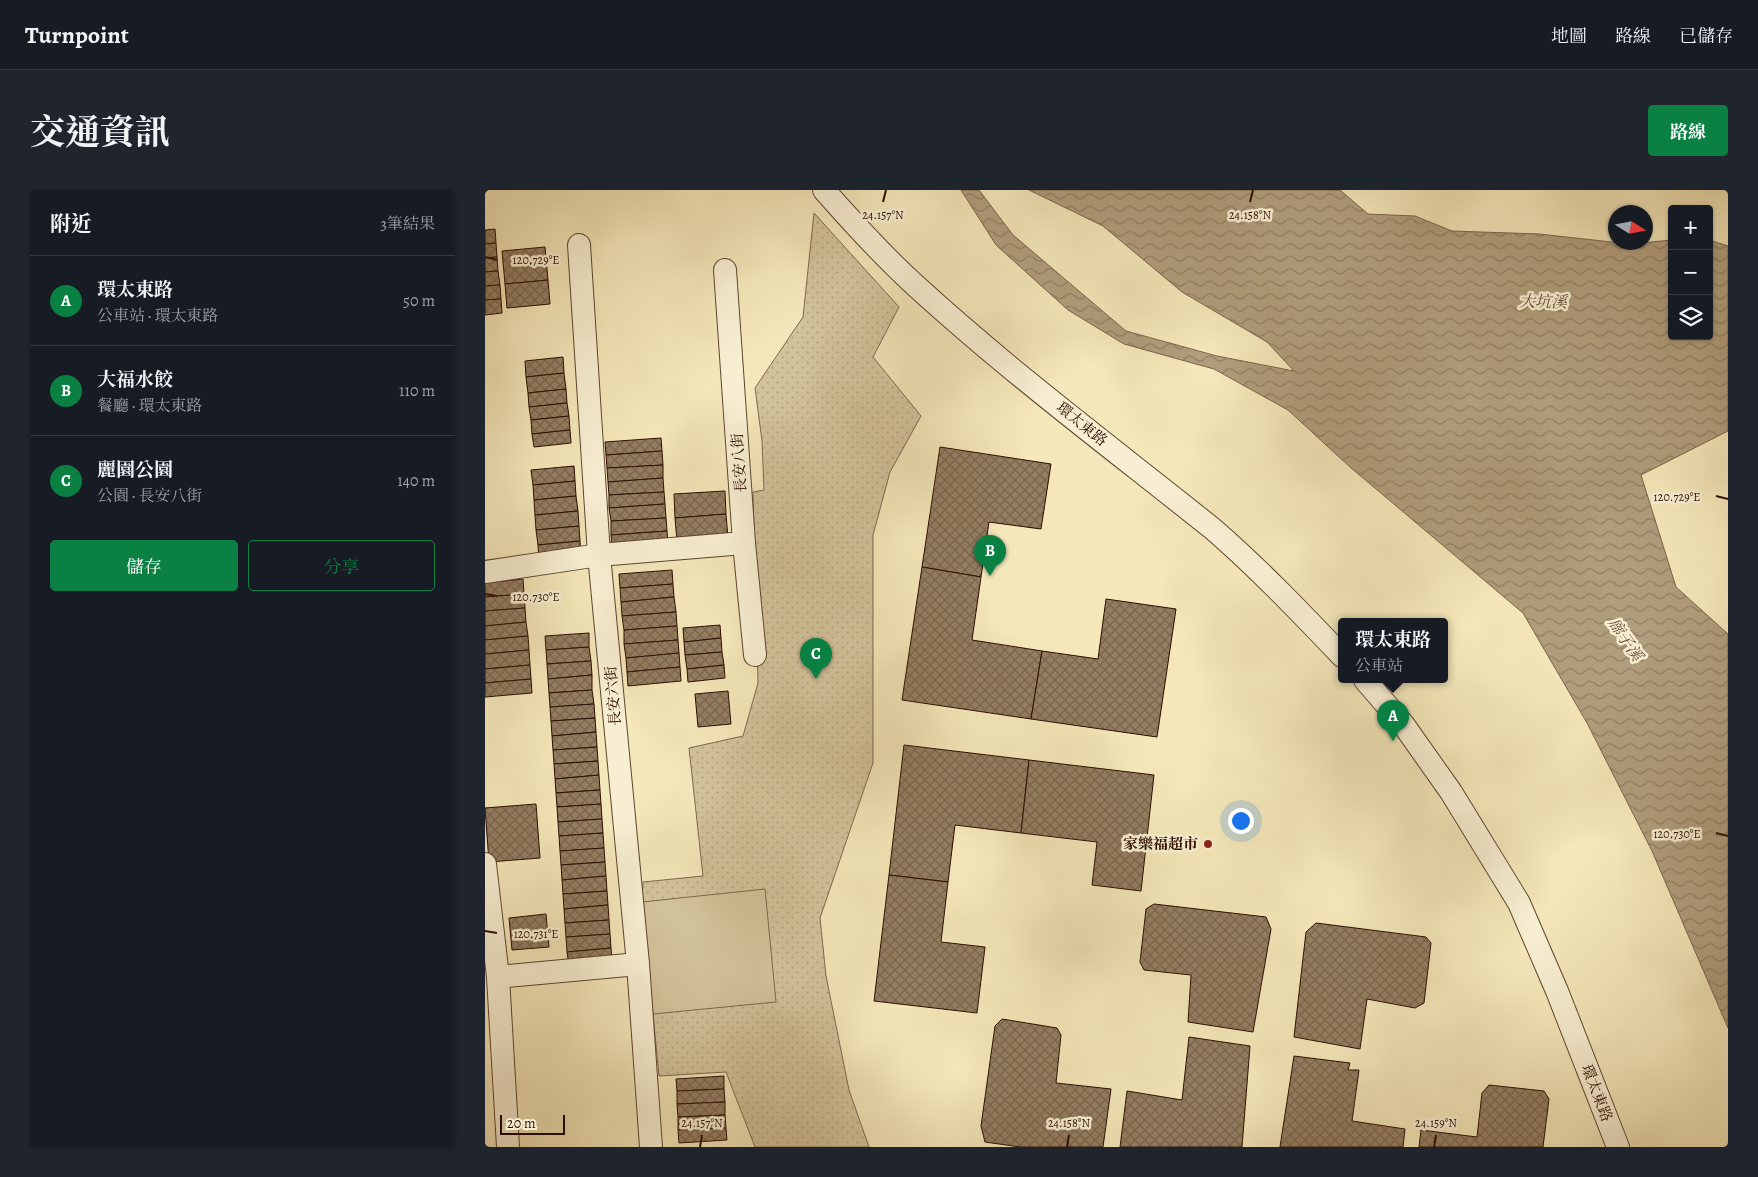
<!DOCTYPE html>
<html lang="zh-TW">
<head>
<meta charset="utf-8">
<style>
  body { margin:0; font-family:Alegreya,"Noto Serif TC",serif; background:#20242c; color:#f1f3f6 }
  .controls { position:absolute; right:15px; top:15px; display:grid; overflow:hidden; border-radius:5px; box-shadow:0 1px 4px #0004 }
  .controls button { width:45px; height:45px; display:grid; place-items:center; padding:0; border:0; border-bottom:1px solid #363941; background:#171b24; color:#f1f3f6; font:25px sans-serif }
  .compass { position:absolute; left:1123px; top:15px; width:45px; height:45px; border-radius:50%; background:#171b24; box-shadow:0 1px 4px #0004; rotate:101deg }
  .scale { position:absolute; left:15px; bottom:12px; width:65px; box-sizing:border-box; padding-left:5px; border:2px solid #2c0d02; border-top:0; font-size:14px; line-height:18px; white-space:nowrap; color:#2c0d02; -webkit-text-stroke:4px #f8efd2; paint-order:stroke }
  .you { position:absolute; left:755px; top:630px; width:18px; height:18px; margin:-12px; border:4px solid #fff; border-radius:50%; background:#1a73e8; box-shadow:0 0 0 8px #1a73e833 }
  .badge { display:grid; place-items:center; width:32px; height:32px; border-radius:50%; background:#0b8043; color:#fff; font-size:16px; font-weight:700 }
  .pin { position:absolute; translate:-50% -41px; filter:drop-shadow(0 1px 2px #0008) }
  .pin::after { content:''; position:absolute; top:26px; width:18px; height:15px; background:inherit; clip-path:polygon(0 0,100% 0,50% 100%) }
  .popup { position:absolute; left:853px; top:428px; width:110px; height:65px; box-sizing:border-box; display:grid; place-content:center; border-radius:5px; background:#171b24; filter:drop-shadow(0 1px 4px #0005); font-size:16px; white-space:nowrap; color:#9ea1a6 }
  .popup b { font-size:19px; color:#f1f3f6 }
  .popup::after { content:''; position:absolute; left:50%; top:100%; margin-left:-10px; border:10px solid transparent; border-top-color:#171b24 }
  .list { margin:0; padding:0; list-style:none }
  h2 { display:flex; justify-content:space-between; align-items:center; height:65px; margin:0; padding:0 20px; font-size:21px }
  h2 small { font-size:16px; font-weight:400; color:#9ea1a6 }
  .list li { display:grid; grid-template-columns:32px 1fr auto; gap:15px; align-items:center; box-sizing:border-box; height:90px; padding:0 20px; border-top:1px solid #363941 }
  .list b { display:block; font-size:19px; white-space:nowrap }
  .list p { margin:0; font-size:16px; white-space:nowrap; color:#9ea1a6 }
  .list em { font-size:16px; font-style:normal; color:#9ea1a6 }
  .actions { display:flex; gap:10px; padding:15px 20px }
  .actions a { flex:1; padding:11px 0; border:1px solid #0b8043; border-radius:5px; text-align:center; font-size:18px; color:#0b8043 }
  .actions .main { background:#0b8043; color:#fff }
  .icon { flex:none; width:28px; height:28px; fill:none; stroke:currentColor; stroke-width:2; stroke-linecap:round; stroke-linejoin:round }
  .map { position:relative; flex:none; width:1243px; height:957px; overflow:hidden; border-radius:5px }
  header { display:flex; align-items:center; gap:30px; box-sizing:border-box; height:70px; padding:0 25px; background:#171b24; border-bottom:1px solid #363941 }
  header strong { font-size:24px }
  nav { display:flex; gap:28px; margin-inline-start:auto; font-size:18px }
  .intro { display:flex; align-items:center; justify-content:space-between; box-sizing:border-box; height:120px; padding:0 30px }
  h1 { margin:0; font-size:35px }
  .button { padding:12px 22px; border-radius:5px; background:#0b8043; color:#fff; font-size:18px; font-weight:700 }
  main { display:flex; gap:30px; padding:0 30px }
  aside { flex:1; background:#171b24; border-radius:5px; box-shadow:0 1px 4px #0004 }
  .map>svg:first-child { display:block }
</style>
</head>
<body>
<header>
<strong>Turnpoint</strong>
<nav><a>地圖</a><a>路線</a><a>已儲存</a></nav>
</header>
<div class="intro"><h1>交通資訊</h1><a class="button">路線</a></div>
<main>
<aside>
<h2>附近<small>3筆結果</small></h2>
<ul class="list">
<li><span class="badge">A</span><div><b>環太東路</b><p>公車站 · 環太東路</p></div><em>50 m</em></li>
<li><span class="badge">B</span><div><b>大福水餃</b><p>餐廳 · 環太東路</p></div><em>110 m</em></li>
<li><span class="badge">C</span><div><b>麗園公園</b><p>公園 · 長安八街</p></div><em>140 m</em></li>
</ul>
<div class="actions"><a class="main">儲存</a><a>分享</a></div>
</aside>
<div class="map">
<svg width="1243" height="957" viewBox="0 0 1243 957">
  <defs>
    <pattern id="green-dots" width="8" height="8" patternUnits="userSpaceOnUse" patternTransform="scale(1.25)"><rect width="8" height="8" fill="#d2c29a"/><path d="M2 2h.1M6 6h.1" fill="none" stroke="#b4a683" stroke-width="1.8" stroke-linecap="round"/></pattern>
    <pattern id="water-waves" width="16" height="10" patternUnits="userSpaceOnUse" patternTransform="scale(1.25)"><rect width="16" height="10" fill="#b09d7b"/><path d="M0 5q4-4 8 0t8 0" fill="none" stroke="#8f7e63"/></pattern>
    <pattern id="building-cross-hatch" width="8" height="8" patternUnits="userSpaceOnUse" patternTransform="scale(1.25)"><rect width="8" height="8" fill="#947e61"/><path d="M0 0l8 8M0 8l8-8" fill="none" stroke="#79664e"/></pattern>
  </defs>
  <rect width="100%" height="100%" fill="#f4e7b9"/>
  <filter id="stains"><feTurbulence type="fractalNoise" baseFrequency=".004" numOctaves="4"/><feColorMatrix values="0 0 0 0 .2 0 0 0 0 .09 0 0 0 0 .02 0 0 0 .5 -.17"/></filter>
  <radialGradient id="worn" r=".72"><stop offset=".6" stop-color="#630" stop-opacity="0"/><stop offset="1" stop-color="#630" stop-opacity=".3"/></radialGradient>
  <!-- green -->
  <polygon fill="url(#green-dots)" stroke="#7f684e" points="329,23 414,117 388,167 436,226 405,282 388,345 388,573 335,728 341,786 364,900 384,957 270,957 241,882 174,886 157,712 158,692 218,686 204,558 258,546 273,493 268,302 279,300 277,251 270,198 318,127"/>
  <!-- pitch -->
  <polygon fill="#d2c29a" stroke="#7f684e" points="280,699 291,812 168,824 157,712"/>
  <!-- water -->
  <polygon fill="url(#water-waves)" stroke="#7b634b" points="476,0 494,0 528,45 641,141 732,166 809,181 782,152 697,102 618,36 544,0 855,0 883,24 930,26 967,41 1054,44 1145,54 1187,50 1187,146 1224,146 1224,50 1243,56 1243,241 1156,285 1191,397 1243,444 1243,838 1167,661 1102,533 1038,423 865,277 803,220 729,179 639,154 583,120 511,55"/>
  <!-- building -->
  <g fill="url(#building-cross-hatch)" stroke="#2c0d02">
    <polygon points="10,39 11,53 0,54 0,40"/>
    <polygon points="11,53 12,67 0,68 0,54"/>
    <polygon points="60,57 63,90 20,94 17,61"/>
    <polygon points="12,67 13,81 0,82 0,68"/>
    <polygon points="13,81 15,95 0,96 0,82"/>
    <polygon points="63,90 65,114 22,118 20,94"/>
    <polygon points="15,95 16,109 0,110 0,96"/>
    <polygon points="16,109 17,123 0,125 0,110"/>
    <polygon points="78,167 79,183 41,187 40,171"/>
    <polygon points="79,183 81,199 43,203 41,187"/>
    <polygon points="81,199 82,213 44,217 43,203"/>
    <polygon points="82,213 84,226 46,230 44,217"/>
    <polygon points="84,226 85,240 47,244 46,230"/>
    <polygon points="85,240 86,253 49,257 47,244"/>
    <polygon points="176,248 177,261 121,265 120,252"/>
    <polygon points="455,257 566,274 556,339 504,332 496,387 437,377"/>
    <polygon points="177,261 178,275 122,278 121,265"/>
    <polygon points="178,275 178,288 123,292 122,278"/>
    <polygon points="89,276 90,291 48,295 46,280"/>
    <polygon points="178,288 179,302 124,305 123,292"/>
    <polygon points="90,291 91,306 49,310 48,295"/>
    <polygon points="240,301 241,324 190,328 189,304"/>
    <polygon points="179,302 180,314 124,318 124,305"/>
    <polygon points="91,306 93,321 50,325 49,310"/>
    <polygon points="180,314 181,328 126,331 124,318"/>
    <polygon points="93,321 94,336 51,340 50,325"/>
    <polygon points="241,324 243,348 192,351 190,328"/>
    <polygon points="181,328 182,341 126,345 126,331"/>
    <polygon points="94,336 95,351 53,355 51,340"/>
    <polygon points="182,341 183,355 127,358 126,345"/>
    <polygon points="95,351 96,366 54,370 53,355"/>
    <polygon points="437,377 496,387 487,450 557,461 546,529 417,510"/>
    <polygon points="187,380 188,394 135,398 134,384"/>
    <polygon points="38,389 39,404 0,407 0,393"/>
    <polygon points="188,394 189,407 136,412 135,398"/>
    <polygon points="39,404 40,418 0,421 0,407"/>
    <polygon points="189,407 191,422 137,426 136,412"/>
    <polygon points="621,409 691,419 672,547 546,529 557,461 613,469"/>
    <polygon points="40,418 41,432 0,436 0,421"/>
    <polygon points="191,422 192,436 139,440 137,426"/>
    <polygon points="41,432 43,446 0,450 0,436"/>
    <polygon points="235,435 236,448 199,452 198,438"/>
    <polygon points="192,436 193,450 139,454 139,440"/>
    <polygon points="104,443 104,457 61,460 60,446"/>
    <polygon points="43,446 44,460 0,464 0,450"/>
    <polygon points="236,448 237,462 200,465 199,452"/>
    <polygon points="193,450 194,463 141,468 139,454"/>
    <polygon points="104,457 106,471 62,474 61,460"/>
    <polygon points="44,460 45,475 0,479 0,464"/>
    <polygon points="237,462 239,475 202,479 200,465"/>
    <polygon points="194,463 195,477 142,482 141,468"/>
    <polygon points="106,471 107,485 63,489 62,474"/>
    <polygon points="45,475 46,489 0,493 0,479"/>
    <polygon points="239,475 240,488 203,492 202,479"/>
    <polygon points="195,477 196,491 143,496 142,482"/>
    <polygon points="107,485 107,500 64,503 63,489"/>
    <polygon points="46,489 47,503 0,507 0,493"/>
    <polygon points="107,500 109,514 65,517 64,503"/>
    <polygon points="243,501 246,534 213,537 210,504"/>
    <polygon points="109,514 110,528 66,531 65,517"/>
    <polygon points="110,528 111,542 67,546 66,531"/>
    <polygon points="111,542 112,557 68,560 67,546"/>
    <polygon points="419,555 544,570 536,643 470,635 463,692 404,685"/>
    <polygon points="112,557 113,571 69,574 68,560"/>
    <polygon points="544,570 669,585 656,701 607,695 612,652 536,643"/>
    <polygon points="113,571 114,585 70,589 69,574"/>
    <polygon points="114,585 115,600 71,603 70,589"/>
    <polygon points="115,600 116,614 72,617 71,603"/>
    <polygon points="51,614 55,668 4,672 0,618"/>
    <polygon points="116,614 117,629 73,632 72,617"/>
    <polygon points="117,629 118,643 74,646 73,632"/>
    <polygon points="118,643 119,658 75,661 74,646"/>
    <polygon points="119,658 120,672 76,675 75,661"/>
    <polygon points="120,672 121,686 77,690 76,675"/>
    <polygon points="404,685 463,692 456,752 500,757 492,823 389,811"/>
    <polygon points="121,686 122,701 78,704 77,690"/>
    <polygon points="122,701 123,715 79,719 78,704"/>
    <polygon points="669,714 781,727 786,739 768,842 703,832 706,785 659,780 655,772 661,719"/>
    <polygon points="123,715 124,730 80,733 79,719"/>
    <polygon points="61,724 64,757 27,760 24,728"/>
    <polygon points="124,730 125,744 81,747 80,733"/>
    <polygon points="831,733 941,747 946,753 939,813 930,818 882,809 875,859 809,847 821,742"/>
    <polygon points="125,744 126,758 82,762 81,747"/>
    <polygon points="126,758 127,773 84,776 82,762"/>
    <polygon points="517,829 572,838 576,845 571,893 626,899 618,957 535,957 500,952 496,936 510,836"/>
    <polygon points="704,847 765,856 757,957 635,957 642,901 697,910"/>
    <polygon points="809,866 865,873 863,880 874,880 867,931 920,939 918,957 795,957"/>
    <polygon points="239,886 239,899 192,901 191,889"/>
    <polygon points="1004,895 1059,901 1064,909 1058,957 934,957 936,940 992,947 997,903"/>
    <polygon points="239,899 240,912 192,914 192,901"/>
    <polygon points="240,912 240,925 193,927 192,914"/>
    <polygon points="240,925 241,938 193,940 193,927"/>
    <polygon points="241,938 242,950 194,953 193,940"/>
  </g>
  <g fill="none" stroke-linecap="round" stroke-linejoin="round">
    <!-- minor casing -->
    <g stroke="#5e4430" stroke-width="24">
      <g id="minor">
        <path d="M 339,0 C 368,33 398,66 431,96 C 525,182 628,259 728,339 C 774,379 815,422 857,466"/>
        <polyline points="94,55 114,365 153,774 166,957"/>
        <polyline points="240,80 259,353 270,465"/>
        <polyline points="0,382 114,365 259,353"/>
        <polyline points="880,490 918,534 966,602 1034,713 1072,801 1133,957"/>
        <polyline points="0,674 13,787 23,957"/>
        <polyline points="13,787 153,774"/>
      </g>
    </g>
    <!-- minor -->
    <use href="#minor" stroke="#f8efd2" stroke-width="22"/>
  </g>
  <!-- ticks -->
  <path fill="none" stroke="#2c0d02" stroke-width="2" d="M 398,12 L 401,0M 765,12 L 768,0M 0,67 L 12,70M 1231,306 L 1243,309M 0,404 L 12,406M 1231,643 L 1243,646M 0,741 L 12,743M 215,957 L 217,945M 582,957 L 584,945M 949,957 L 951,945"/>
  <!-- markers -->
  <circle fill="#8f2418" stroke="#f8efd2" stroke-width="2" cx="723" cy="654" r="5"/>
  <g text-anchor="middle" stroke-width="5" stroke-linejoin="round" paint-order="stroke">
    <!-- street labels -->
    <g font-size="15" fill="#2c0d02" stroke="#f8efd2">
      <text transform="translate(597 234) rotate(39)" y="5">環太東路</text>
      <text transform="translate(254 273) rotate(-94)" y="5">長安八街</text>
      <text transform="translate(128 506) rotate(-95)" y="5">長安六街</text>
      <text transform="translate(1112 903) rotate(69)" y="5">環太東路</text>
    </g>
    <!-- poi labels -->
    <g font-size="15" font-weight="bold" fill="#2c0d02" stroke="#f8efd2" text-anchor="end">
      <text x="713" y="659">家樂福超市</text>
    </g>
    <!-- water labels -->
    <g font-size="16" font-style="italic" fill="#674e38" stroke="#f8efd2">
      <text transform="translate(1058 111) rotate(1)" y="6">大坑溪</text>
      <text transform="translate(1141 449) rotate(56)" y="6">廍子溪</text>
    </g>
  </g>
  <g font-size="12" text-anchor="middle" fill="#2c0d02" stroke="#f8efd2" stroke-width="5" stroke-linejoin="round" paint-order="stroke">
    <text x="398" y="29">24.157°N</text>
    <text x="765" y="29">24.158°N</text>
    <text x="51" y="74">120.729°E</text>
    <text x="1192" y="311">120.729°E</text>
    <text x="51" y="411">120.730°E</text>
    <text x="1192" y="648">120.730°E</text>
    <text x="51" y="748">120.731°E</text>
    <text x="217" y="937">24.157°N</text>
    <text x="584" y="937">24.158°N</text>
    <text x="951" y="937">24.159°N</text>
  </g>
  <rect width="100%" height="100%" filter="url(#stains)"/>
  <rect width="100%" height="100%" fill="url(#worn)"/>
</svg>
<div class="controls">
<button>+</button>
<button>−</button>
<button><svg class="icon" aria-label="layers" viewBox="0 0 24 24"><path d="M12 4l9 5-9 5-9-5zM3 14l9 5 9-5"/></svg></button>
</div>
<svg class="compass" viewBox="-18 -18 36 36"><path d="M0-13l5 13h-10z" fill="#e53935"/><path d="M0 13l5-13h-10z" fill="#9ea1a6"/></svg>
<div class="scale">20 m</div>
<div class="you"></div>
<div class="pin badge" style="left:908px;top:551px">A</div>
<div class="popup"><b>環太東路</b>公車站</div>
<div class="pin badge" style="left:505px;top:386px">B</div>
<div class="pin badge" style="left:331px;top:489px">C</div>
</div>
</main>
</body>
</html>
